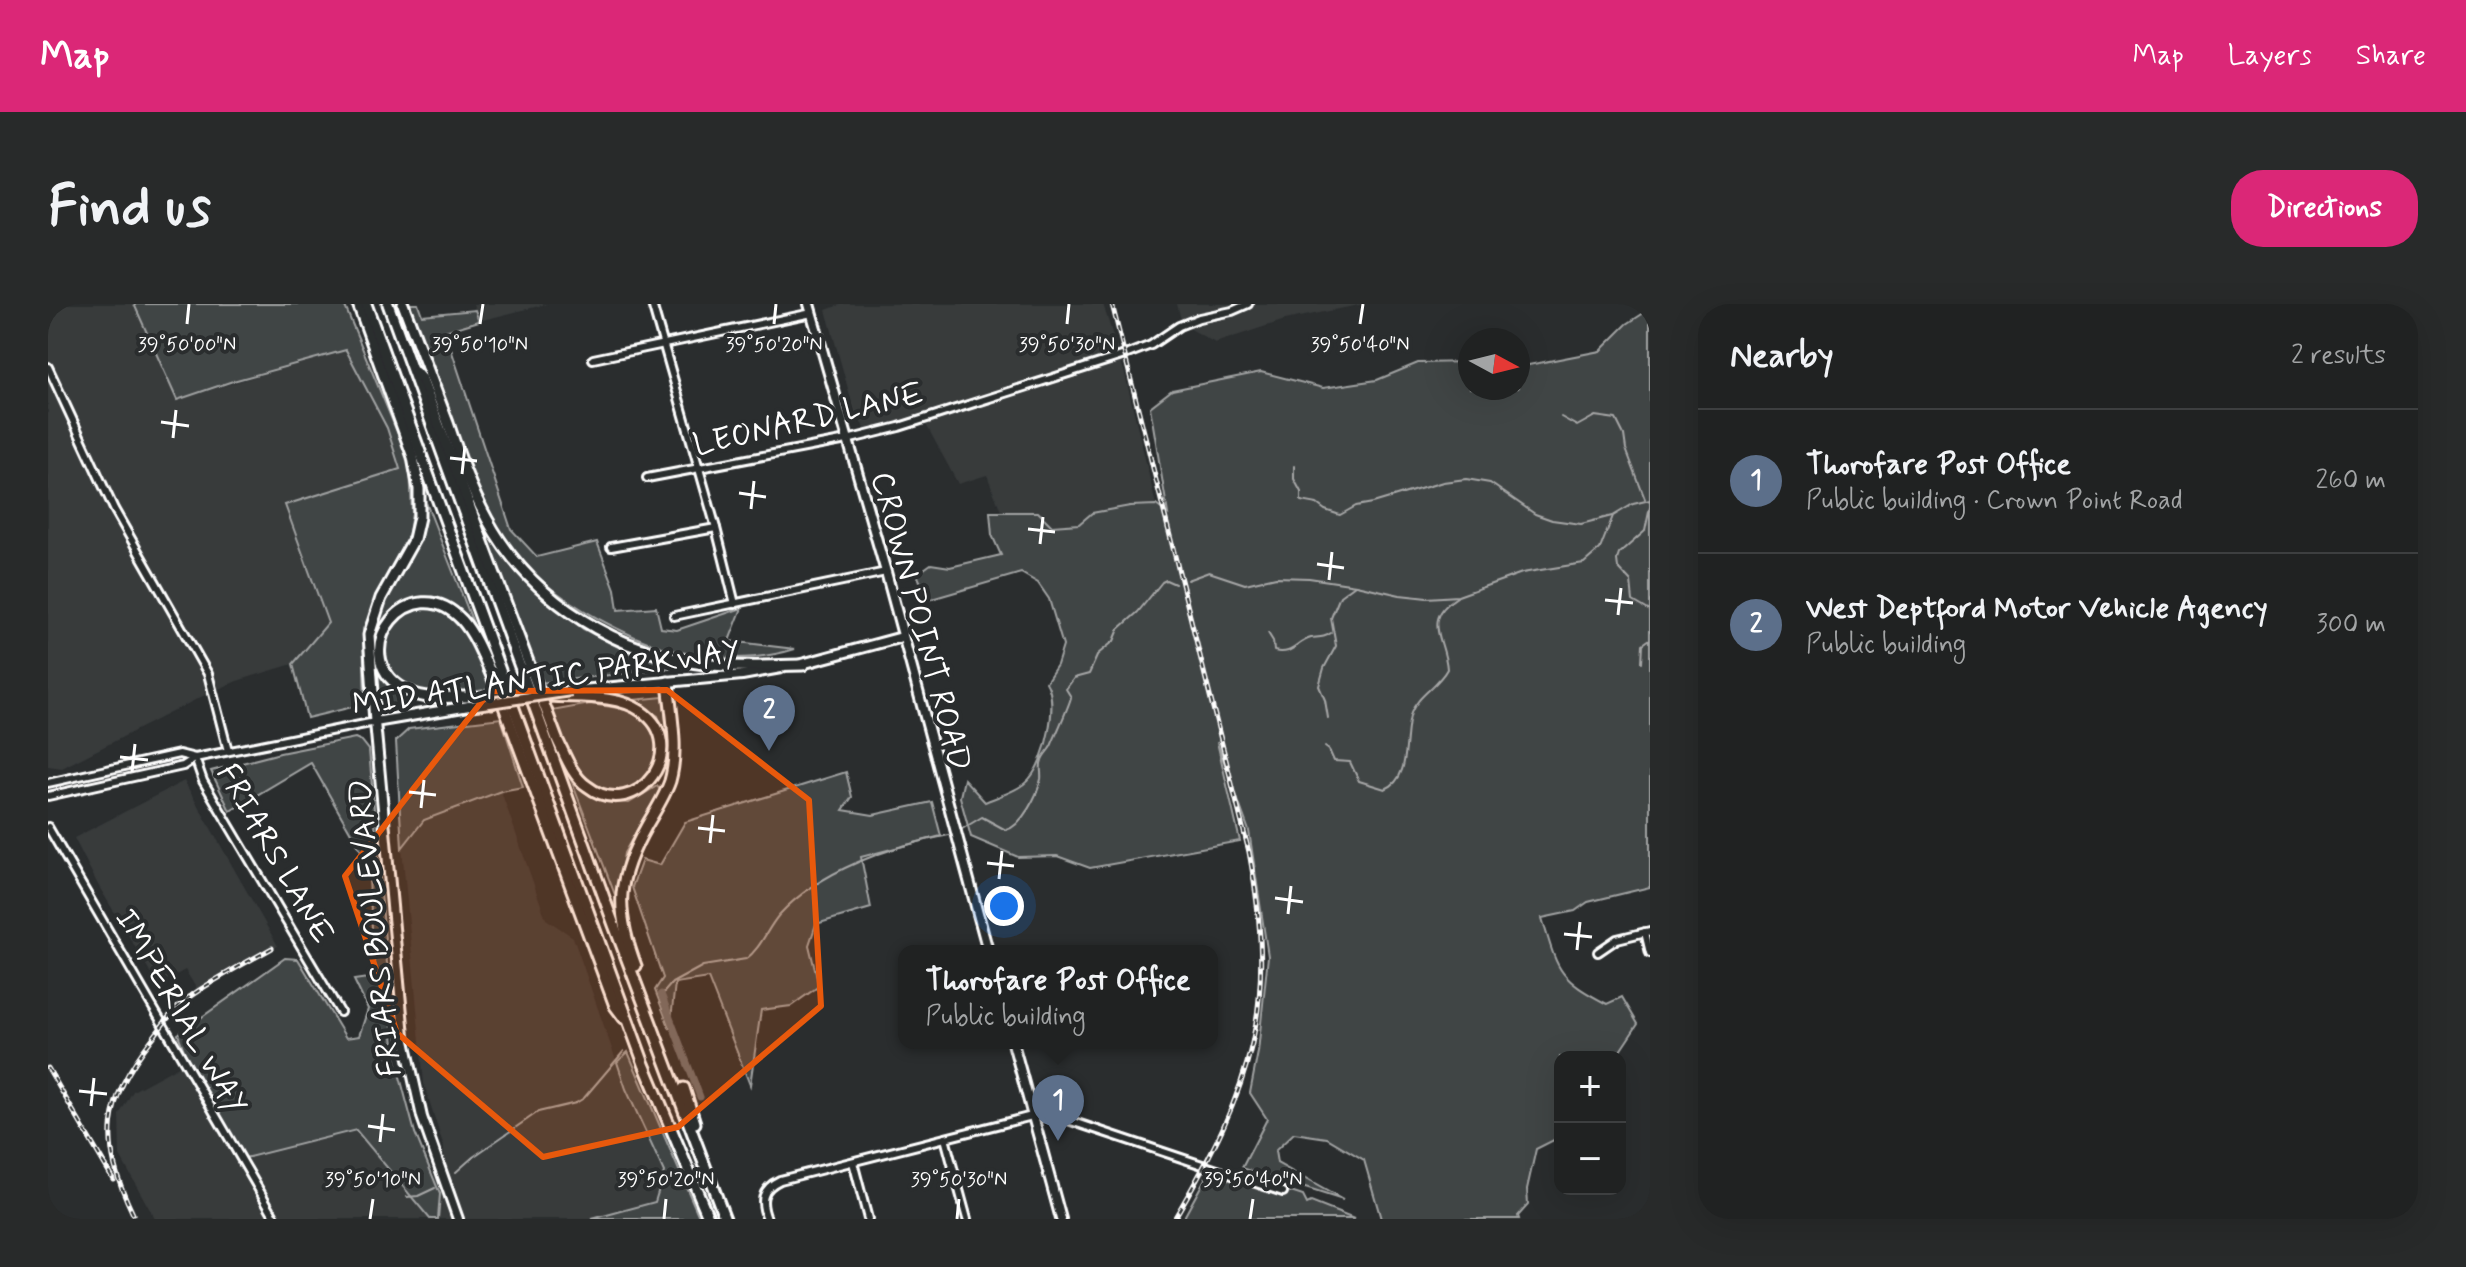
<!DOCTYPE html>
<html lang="en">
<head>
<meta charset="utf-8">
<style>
  body { margin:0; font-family:Mynerve,sans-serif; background:#282a2a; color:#f1f3f6 }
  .controls { position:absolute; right:24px; bottom:24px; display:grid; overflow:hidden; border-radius:16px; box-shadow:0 8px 32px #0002 }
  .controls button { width:72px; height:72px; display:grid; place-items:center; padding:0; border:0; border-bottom:2px solid #3d3f40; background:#202222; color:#f1f3f6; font:40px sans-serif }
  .compass { position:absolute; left:1410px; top:24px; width:72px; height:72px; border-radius:50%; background:#202222; box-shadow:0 8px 32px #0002; rotate:97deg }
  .you { position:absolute; left:956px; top:602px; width:28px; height:28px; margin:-20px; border:6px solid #fff; border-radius:50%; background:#1a73e8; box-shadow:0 0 0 12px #1a73e833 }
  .badge { display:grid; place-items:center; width:52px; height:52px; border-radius:50%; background:#db2777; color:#fff; font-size:26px; font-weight:700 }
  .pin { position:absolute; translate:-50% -66px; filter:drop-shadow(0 2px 4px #0008) }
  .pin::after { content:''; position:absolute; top:42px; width:28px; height:24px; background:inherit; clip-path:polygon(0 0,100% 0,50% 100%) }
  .popup { position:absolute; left:850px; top:641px; width:320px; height:104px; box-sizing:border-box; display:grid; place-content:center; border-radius:16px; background:#202222; filter:drop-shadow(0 2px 6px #0005); font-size:26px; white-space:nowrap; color:#a2a4a5 }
  .popup b { font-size:30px; color:#f1f3f6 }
  .popup::after { content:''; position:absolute; left:50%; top:100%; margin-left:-16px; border:16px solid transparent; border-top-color:#202222 }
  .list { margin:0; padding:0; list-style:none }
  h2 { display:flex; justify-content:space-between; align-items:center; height:104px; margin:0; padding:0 32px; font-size:34px }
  h2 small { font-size:26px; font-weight:400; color:#a2a4a5 }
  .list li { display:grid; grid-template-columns:52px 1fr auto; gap:24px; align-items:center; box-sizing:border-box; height:144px; padding:0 32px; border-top:2px solid #3d3f40 }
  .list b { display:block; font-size:30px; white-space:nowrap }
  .list p { margin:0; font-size:26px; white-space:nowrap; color:#a2a4a5 }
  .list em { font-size:26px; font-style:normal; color:#a2a4a5 }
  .map { position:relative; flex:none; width:1602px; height:915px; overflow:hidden; border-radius:32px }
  header { display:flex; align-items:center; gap:48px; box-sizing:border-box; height:112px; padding:0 40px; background:#db2777; color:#fff }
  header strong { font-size:38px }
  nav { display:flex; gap:44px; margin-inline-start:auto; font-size:28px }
  .intro { display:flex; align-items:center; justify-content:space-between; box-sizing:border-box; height:192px; padding:0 48px }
  h1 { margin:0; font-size:56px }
  .button { padding:20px 36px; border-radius:32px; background:#db2777; color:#fff; font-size:28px; font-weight:700 }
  main { display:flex; gap:48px; padding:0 48px }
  aside { flex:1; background:#202222; border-radius:32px; box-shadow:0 8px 32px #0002 }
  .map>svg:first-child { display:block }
</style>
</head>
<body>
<header>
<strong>Map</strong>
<nav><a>Map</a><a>Layers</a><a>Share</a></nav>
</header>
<div class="intro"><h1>Find us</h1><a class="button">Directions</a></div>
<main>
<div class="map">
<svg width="1602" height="915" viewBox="0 0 1602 915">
  <rect width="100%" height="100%" fill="#2a2d2e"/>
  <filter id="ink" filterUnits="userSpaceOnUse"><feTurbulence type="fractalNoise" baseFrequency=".0125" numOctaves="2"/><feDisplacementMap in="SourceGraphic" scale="16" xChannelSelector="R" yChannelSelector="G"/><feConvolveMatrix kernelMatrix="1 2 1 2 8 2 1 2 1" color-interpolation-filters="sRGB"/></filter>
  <g filter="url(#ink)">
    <!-- built -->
    <g fill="#373a3b">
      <polygon points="9,0 86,0 129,96 298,45 339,124 352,165 237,201 280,319 245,360 189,377 153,393 14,464 0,462 0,4"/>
      <polygon points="425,0 499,0 431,17"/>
      <polygon points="794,0 1055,0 1077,70 1108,201 1082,202 1045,209 1031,220 1004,222 954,210 939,171 910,180 874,113 821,130 807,110 778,6"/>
      <polygon points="1129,0 1316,0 1237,16 1167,39 1134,20"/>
      <polygon points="136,477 230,642 150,687 137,666 110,681 50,581 26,534"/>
      <polygon points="453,487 498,615 525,633 578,785 616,868 608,898 544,915 390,915 396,844 376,780 354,544 376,516"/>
      <polygon points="140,757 197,854 308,826 382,915 107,915 72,852 71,811 85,787"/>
    </g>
    <!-- green -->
    <g fill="#414445" stroke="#a0a2a2" stroke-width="2">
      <polygon points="86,0 296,0 362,159 364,210 360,234 315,325 317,400 259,414 245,360 280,319 237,201 352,165 339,124 298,46 185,77 129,96"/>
      <path d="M 359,0 L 370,0 L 374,11 L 427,6 L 431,17 L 397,27 L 463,225 L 489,253 L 549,238 L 567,285 L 570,306 L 608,303 L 613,324 L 629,326 L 694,304 L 681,337 L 747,345 C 696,361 636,355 587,333 C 541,312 496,286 464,246 C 438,212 424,170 409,131 C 392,87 376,44 359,0 Z"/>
      <path d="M 1602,5 L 1602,583 L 1540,598 L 1527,607 L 1494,614 C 1510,667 1509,674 1559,700 L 1574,693 L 1590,720 L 1568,753 L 1512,753 L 1512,833 L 1488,845 L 1479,885 L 1480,901 L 1470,912 L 1471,915 L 1333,915 L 1316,856 L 1279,834 L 1246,829 L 1227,847 L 1229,859 L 1295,896 L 1194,864 L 1219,815 L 1202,789 L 1210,748 L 1220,652 L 1201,527 L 1169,438 L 1192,537 L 1042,564 L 1009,552 L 970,553 L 923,533 L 912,493 L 916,475 L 937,498 C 951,492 973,486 982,474 C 998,456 1011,398 998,378 L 1009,361 L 1015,342 L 1001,295 L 990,279 L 973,269 L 880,296 L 869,270 L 883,260 L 902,263 L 953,251 L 944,231 L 942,208 L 990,208 L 1004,222 L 1031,220 L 1044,209 L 1082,202 L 1108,201 L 1120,210 L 1102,103 L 1124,86 L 1213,68 L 1275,84 L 1329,76 L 1370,59 L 1422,58 L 1422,84 L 1470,84 L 1470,63 L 1552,47 L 1579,20 Z"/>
      <path d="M 379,201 L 427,324 C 416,313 404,298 388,295 C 350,286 320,327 328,362 C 333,381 354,390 370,397 L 333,402 L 326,370 L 324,336 L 335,300 L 362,252 Z"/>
      <polygon points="429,208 457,253 499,296 535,325 582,349 643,362 491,379"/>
      <path d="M 371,305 L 394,305 C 425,335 428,346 442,385 C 421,388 394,395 373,389 C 350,382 334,360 338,336 C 339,328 345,320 348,313 Z"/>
      <polygon points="615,393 621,442 610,412 585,396"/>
      <path d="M 542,400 C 560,403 587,403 600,419 C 603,422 603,426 605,430 C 625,482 559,509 528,464 C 517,448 510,425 504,407 Z"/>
      <polygon points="453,414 475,483 453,487 376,516 354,544 348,437 361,425"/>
      <polygon points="307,434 314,437 321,446 347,754 367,829 392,890 390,915 382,915 308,826 197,854 140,757 130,730 237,654 250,655 298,734 311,732 320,705 306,676 327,673 320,559 263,459 182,507 163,467 232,449"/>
      <polygon points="798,468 804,493 795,506 825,511 884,498 893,532 813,553 823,604 768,620 761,641 771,682 743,702 713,706 702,781 660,674 627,679 622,725 607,686 615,674 584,583 594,556 612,561 637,518"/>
      <polygon points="522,473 557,497 581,499 609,482 612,486 576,549 569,596"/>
      <polygon points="580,748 652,915 544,915 607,898 616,868 578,785 569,758"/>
      <polygon points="1164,862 1255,892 1259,900 1263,898 1306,915 1135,915"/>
    </g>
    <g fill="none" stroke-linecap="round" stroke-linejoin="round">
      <!-- stream -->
      <g stroke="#a6a7a7" stroke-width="2">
        <polyline points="1513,113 1529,122 1547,112 1568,115 1576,131 1578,145 1597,195"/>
        <polyline points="1246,162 1246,175 1253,188 1253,197 1269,200 1277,206 1292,211 1308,202 1325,199 1395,178 1418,175 1442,179 1487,210 1504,216 1533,220 1564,212"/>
        <polyline points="1602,203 1597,227 1571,250 1569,256 1570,264 1583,278 1585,297 1602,307"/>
        <polyline points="1139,276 1161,268 1197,280 1228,273 1261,274 1308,281 1352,291 1379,294 1410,292 1474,269 1536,259 1552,245 1565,212 1585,200 1602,196"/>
        <path d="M 1220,329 L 1225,337 L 1226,347 C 1245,352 1248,338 1263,334 C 1272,333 1276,334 1283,329"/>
        <polyline points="1594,358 1595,340 1602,335"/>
        <polyline points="1280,414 1277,396 1271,382 1276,364 1288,342 1283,314 1292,292 1307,281"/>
        <path d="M 1277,443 L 1281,446 L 1286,457 L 1302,458 L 1311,477 L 1337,485 C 1364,475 1355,432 1363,409 C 1369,392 1390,382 1399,365 C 1397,334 1373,316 1409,293"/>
        <path d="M 914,525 L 934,513 L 958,526 C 974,522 990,490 993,475 C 994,468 991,463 994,456 C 996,450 1002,446 1004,440 C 1007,433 1023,397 1023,393 L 1018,385 L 1026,374 L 1041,370 L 1050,350 L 1066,337 L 1071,325 L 1090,308 L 1114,278 L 1118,276 L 1127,280"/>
        <path d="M 611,694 L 624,679 L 655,662 L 698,655 C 713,644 719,625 731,611 C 772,566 843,542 901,531"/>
        <polyline points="408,868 425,853 490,808 528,799 536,794 576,747"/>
        <polyline points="359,893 370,892 387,884"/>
      </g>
      <!-- canal -->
      <polyline stroke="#6a6c6d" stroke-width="7" points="613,690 652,793"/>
      <!-- minor casing -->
      <g stroke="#fff" stroke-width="12">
        <g id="minor">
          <polyline points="604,0 668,224 687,300"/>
          <polyline points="545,55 764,9"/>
          <polyline points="0,63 66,205 160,370 180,447"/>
          <polyline points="599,174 799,136 851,123 1077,51 1103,41 1131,22 1151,14 1184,7 1200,0"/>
          <polyline points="563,243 668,224"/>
          <polyline points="626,312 838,268"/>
          <polyline points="147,454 155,477 292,708"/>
          <polyline points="0,479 131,450 147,454"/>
          <polyline points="0,492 135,462 147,454 327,418"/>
          <polyline points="0,523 228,915"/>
          <polyline points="1597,628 1602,649"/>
          <polyline points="1550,648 1569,635 1602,627"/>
          <polyline points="897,834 919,915"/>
          <polyline points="805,858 820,915"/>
          <path d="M 719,915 C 712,897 713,885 732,876 L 984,812 L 1014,814 L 1235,888"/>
        </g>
      </g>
      <!-- major casing -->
      <g stroke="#fff" stroke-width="14">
        <g id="major">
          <polyline points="761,0 838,268 940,647"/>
          <polyline points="750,361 854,333"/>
          <polyline points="523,387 694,371 733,364"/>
          <polyline points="965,739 1013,915"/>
          <polyline points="410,915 374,813 356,732 327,418 421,402"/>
        </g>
      </g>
      <!-- highway casing -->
      <g stroke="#fff" stroke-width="15">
        <g id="highway">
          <polyline points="310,0 365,153 371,185 371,213 366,235 333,294 321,331 327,418"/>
          <polyline points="318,0 596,760 661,915"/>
          <polyline points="340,0 566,621 677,915"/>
          <path d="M 355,0 C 370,40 385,79 400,119 C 411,152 422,184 439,215 C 484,298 571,351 664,361 C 694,364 725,361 755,361"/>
          <path d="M 367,68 L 374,76 L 509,435 C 517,451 524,472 539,482 C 589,521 645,442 593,407 C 568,390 531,394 502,392"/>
          <path d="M 444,399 C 436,397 427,393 420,393 C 396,392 376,398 354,384 C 296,348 363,262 414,316 C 429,333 438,360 448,381 L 567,702 L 576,714"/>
          <path d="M 588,662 C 566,604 569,574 599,521 C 607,507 617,492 622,477 C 631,445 623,410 620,378"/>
          <polyline points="636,784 647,819"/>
        </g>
      </g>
      <!-- minor -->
      <use href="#minor" stroke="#2a2d2e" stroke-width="6"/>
      <!-- major -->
      <use href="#major" stroke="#2a2d2e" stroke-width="8"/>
      <!-- highway -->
      <use href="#highway" stroke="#2a2d2e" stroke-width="9"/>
      <!-- rail casing -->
      <g stroke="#fff" stroke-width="5">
        <g id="rail">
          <path d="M 1064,0 L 1201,548 C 1230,702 1205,782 1126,915"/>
          <polyline points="0,764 65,875"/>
          <path d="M 85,910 C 51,839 55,797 104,735 C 115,721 125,705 140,694 C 166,675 196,660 224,644"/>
        </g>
      </g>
      <!-- rail -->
      <use href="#rail" stroke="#2a2d2e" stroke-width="2" stroke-dasharray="6" stroke-linecap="butt"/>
      <!-- major-bridge casing -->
      <g stroke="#fff" stroke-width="14" stroke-linecap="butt">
        <polyline id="major-bridge" points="421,402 523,387"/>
      </g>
      <!-- major-bridge -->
      <use href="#major-bridge" stroke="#2a2d2e" stroke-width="8"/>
    </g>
  </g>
  <!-- marked area -->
  <path fill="#e8590c" fill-opacity="0.2" stroke="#e8590c" stroke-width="6" stroke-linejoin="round" d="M 619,386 L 761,496 L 773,702 L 630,823 L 495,853 L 349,729 L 297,572 L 442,387 Z"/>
  <!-- ticks -->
  <path fill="none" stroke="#fff" stroke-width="3" d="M 139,20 L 141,0M 432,20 L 435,0M 726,20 L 728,0M 1019,20 L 1021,0M 1312,20 L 1315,0M 113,118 L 141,122M 125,134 L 128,106M 402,154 L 429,157M 414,170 L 417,142M 691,189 L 718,193M 703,205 L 706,177M 980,225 L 1007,228M 992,240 L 995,213M 1269,260 L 1296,264M 1281,276 L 1284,248M 1557,296 L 1585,299M 1570,311 L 1573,284M 72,453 L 100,456M 84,468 L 87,440M 361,488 L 388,491M 373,504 L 376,476M 650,524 L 677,527M 662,539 L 665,511M 939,559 L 966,562M 951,575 L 954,547M 1227,594 L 1255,598M 1240,610 L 1243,582M 1516,630 L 1544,633M 1529,646 L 1532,618M 31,787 L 59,790M 43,802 L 46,774M 320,822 L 347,826M 332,838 L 335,810M 322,915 L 325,895M 616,915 L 618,895M 909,915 L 911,895M 1202,915 L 1205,895"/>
  <g text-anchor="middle" stroke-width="8" stroke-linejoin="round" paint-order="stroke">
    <!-- street labels -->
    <g font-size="32" fill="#fff" stroke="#2a2d2e">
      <text transform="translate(760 114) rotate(-13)" y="11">LEONARD LANE</text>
      <text transform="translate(874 317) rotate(75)" y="11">CROWN POINT ROAD</text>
      <text transform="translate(498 373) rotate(-8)" y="11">MID ATLANTIC PARKWAY</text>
      <text transform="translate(228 549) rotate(60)" y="11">FRIARS LANE</text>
      <text transform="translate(326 624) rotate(-96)" y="11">FRIARS BOULEVARD</text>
      <text transform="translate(134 707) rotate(60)" y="11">IMPERIAL WAY</text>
    </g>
  </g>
  <g font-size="20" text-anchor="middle" fill="#fff" stroke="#2a2d2e" stroke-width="8" stroke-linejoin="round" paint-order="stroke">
    <text x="139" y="47">39°50'00"N</text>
    <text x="432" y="47">39°50'10"N</text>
    <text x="726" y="47">39°50'20"N</text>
    <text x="1019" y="47">39°50'30"N</text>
    <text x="1312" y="47">39°50'40"N</text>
    <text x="325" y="882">39°50'10"N</text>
    <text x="618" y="882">39°50'20"N</text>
    <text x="911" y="882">39°50'30"N</text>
    <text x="1205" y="882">39°50'40"N</text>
  </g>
</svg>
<div class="controls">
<button>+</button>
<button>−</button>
</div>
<svg class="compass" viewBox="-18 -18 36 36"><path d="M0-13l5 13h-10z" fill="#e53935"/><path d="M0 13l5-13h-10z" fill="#a2a4a5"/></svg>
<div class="you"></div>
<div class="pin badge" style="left:1010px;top:837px;background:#5c6f8a">1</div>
<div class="popup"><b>Thorofare Post Office</b>Public building</div>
<div class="pin badge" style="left:721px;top:447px;background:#5c6f8a">2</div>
</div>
<aside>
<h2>Nearby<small>2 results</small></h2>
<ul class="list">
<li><span class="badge" style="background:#5c6f8a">1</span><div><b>Thorofare Post Office</b><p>Public building · Crown Point Road</p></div><em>260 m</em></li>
<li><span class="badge" style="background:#5c6f8a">2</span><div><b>West Deptford Motor Vehicle Agency</b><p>Public building</p></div><em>300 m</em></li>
</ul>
</aside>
</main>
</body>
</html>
